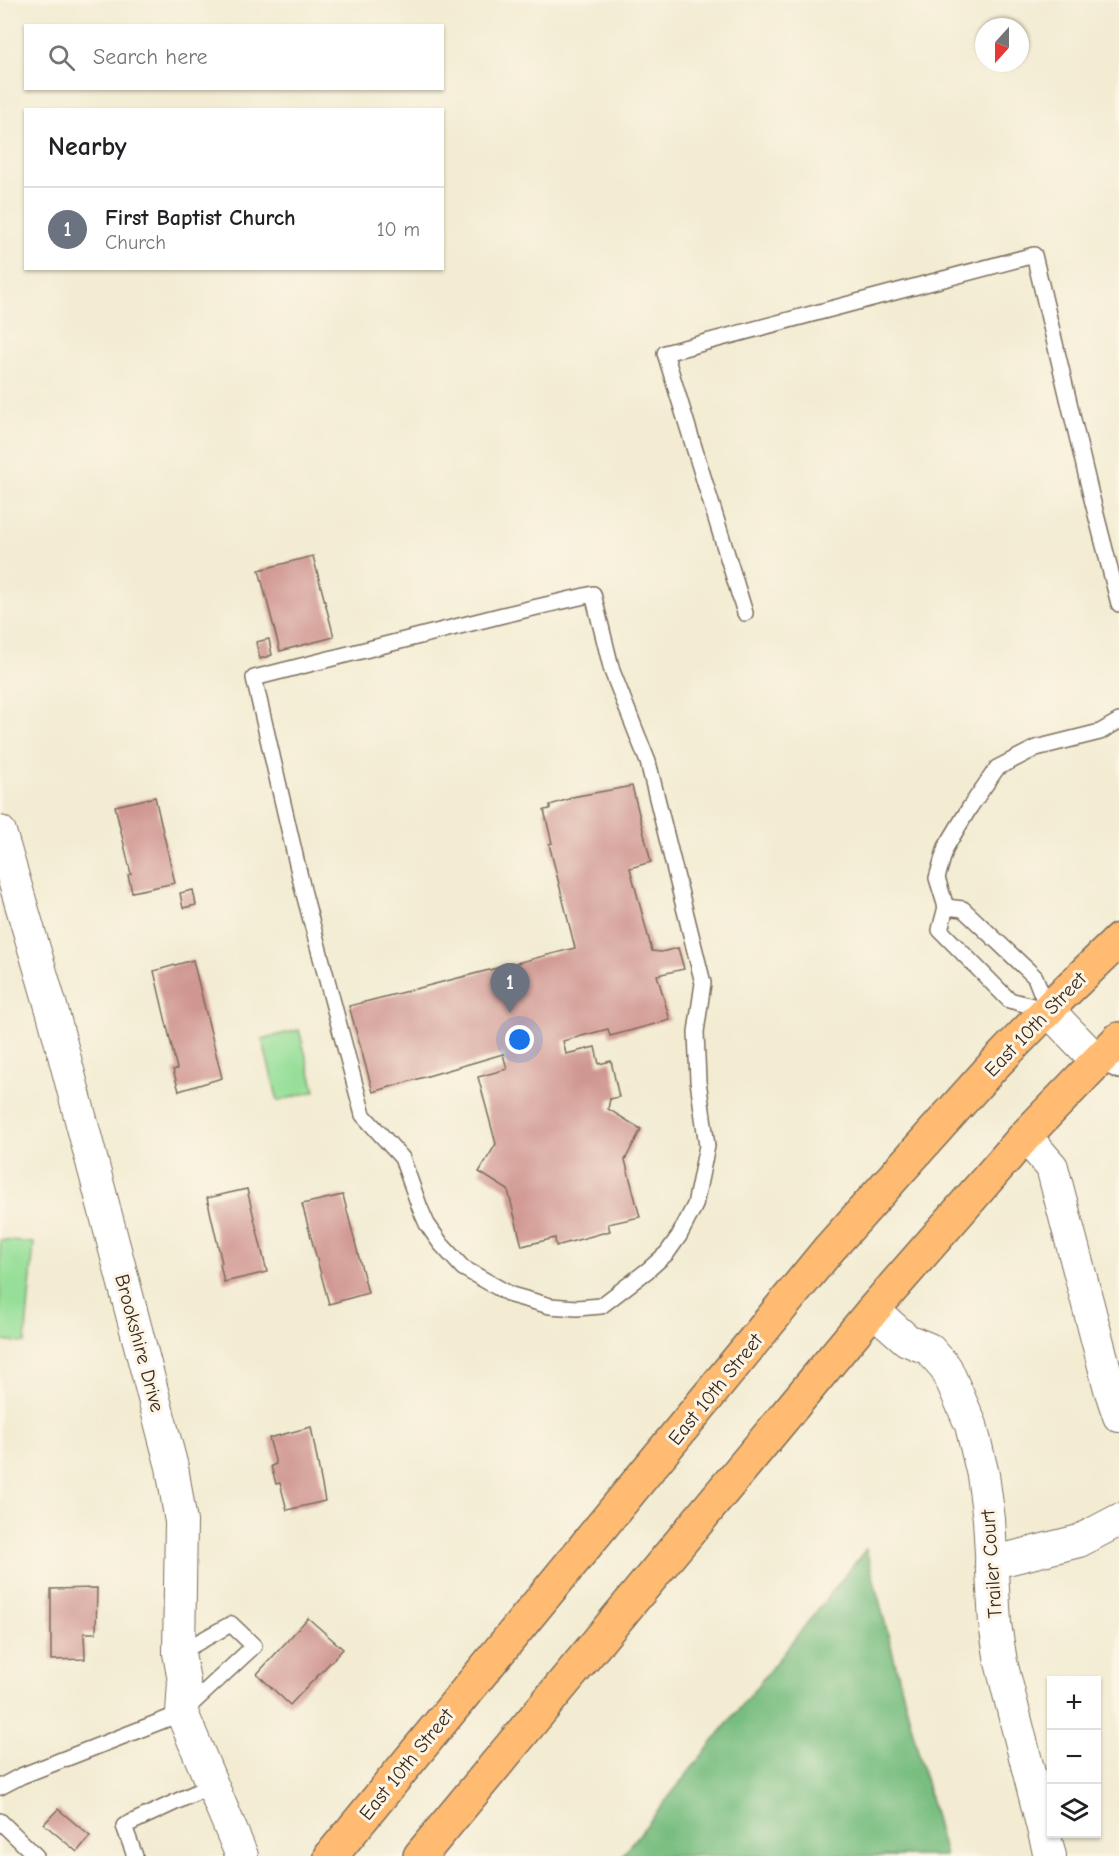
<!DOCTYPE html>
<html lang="en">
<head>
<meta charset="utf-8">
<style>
  body { margin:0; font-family:"Comic Neue",sans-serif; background:#f2f2f2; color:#202124 }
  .controls { position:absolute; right:18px; bottom:18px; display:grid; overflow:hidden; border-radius:0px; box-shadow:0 2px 4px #0004 }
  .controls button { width:54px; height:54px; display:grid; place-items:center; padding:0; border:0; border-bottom:2px solid #e0e0e0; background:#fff; color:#202124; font:30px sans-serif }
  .compass { position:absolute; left:975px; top:18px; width:54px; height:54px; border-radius:50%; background:#fff; box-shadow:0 2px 4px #0004; rotate:201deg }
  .you { position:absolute; left:520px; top:1040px; width:21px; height:21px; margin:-15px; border:4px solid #fff; border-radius:50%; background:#1a73e8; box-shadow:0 0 0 9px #1a73e833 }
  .badge { display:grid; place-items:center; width:39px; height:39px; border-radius:50%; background:#d1495b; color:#fff; font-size:20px; font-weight:700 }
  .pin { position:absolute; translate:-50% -50px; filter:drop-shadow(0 2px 3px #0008) }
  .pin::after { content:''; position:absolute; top:32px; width:21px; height:18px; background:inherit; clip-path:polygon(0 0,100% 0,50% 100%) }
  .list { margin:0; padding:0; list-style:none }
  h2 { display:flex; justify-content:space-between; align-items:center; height:78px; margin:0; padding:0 24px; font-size:26px }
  h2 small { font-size:20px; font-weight:400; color:#757577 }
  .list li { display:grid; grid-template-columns:39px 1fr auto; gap:18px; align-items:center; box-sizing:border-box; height:84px; padding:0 24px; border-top:2px solid #e0e0e0 }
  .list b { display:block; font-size:22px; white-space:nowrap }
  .list p { margin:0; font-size:20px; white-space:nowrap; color:#757577 }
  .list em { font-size:20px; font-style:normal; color:#757577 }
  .icon { flex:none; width:33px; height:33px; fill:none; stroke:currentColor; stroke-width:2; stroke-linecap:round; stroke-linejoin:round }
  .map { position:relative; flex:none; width:1119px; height:1856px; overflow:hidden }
  .search { position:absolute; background:#fff; box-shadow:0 2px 4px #0004; left:24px; top:24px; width:420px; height:66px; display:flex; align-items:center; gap:15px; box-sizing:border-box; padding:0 21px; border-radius:0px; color:#757577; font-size:22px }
  .panel { position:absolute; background:#fff; box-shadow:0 2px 4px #0004; left:24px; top:108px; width:420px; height:162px; border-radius:0px }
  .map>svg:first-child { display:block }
</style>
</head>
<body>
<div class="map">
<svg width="1119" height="1856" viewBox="0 0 1119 1856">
  <rect width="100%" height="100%" fill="#fcf5e5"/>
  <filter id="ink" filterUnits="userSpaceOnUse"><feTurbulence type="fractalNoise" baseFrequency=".0167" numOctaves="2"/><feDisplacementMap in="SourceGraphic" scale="12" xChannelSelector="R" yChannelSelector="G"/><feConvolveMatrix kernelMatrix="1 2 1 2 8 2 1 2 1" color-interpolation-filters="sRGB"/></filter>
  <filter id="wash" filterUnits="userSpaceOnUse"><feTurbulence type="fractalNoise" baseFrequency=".008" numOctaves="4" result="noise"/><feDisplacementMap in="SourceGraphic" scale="24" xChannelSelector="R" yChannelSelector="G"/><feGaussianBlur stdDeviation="1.35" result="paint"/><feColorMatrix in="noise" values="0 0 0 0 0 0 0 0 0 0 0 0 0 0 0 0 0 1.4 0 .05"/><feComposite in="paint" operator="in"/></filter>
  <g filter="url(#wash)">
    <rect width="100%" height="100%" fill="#f3ecd3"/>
    <!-- green -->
    <g fill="#97df99" stroke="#69845c" stroke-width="1.5">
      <polygon points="299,1030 315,1091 278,1101 262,1039"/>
      <polygon points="0,1240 34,1243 25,1343 0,1341"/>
    </g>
    <!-- forest -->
    <polygon fill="#79be81" stroke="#5a7450" stroke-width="1.5" points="866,1549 945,1856 622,1856"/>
    <g id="blocks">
      <!-- building -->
      <g fill="#d09792">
        <polygon points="313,556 334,637 280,651 259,570"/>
        <polygon points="269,639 272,655 260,659 256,642"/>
        <polygon points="632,786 651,862 630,868 652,951 661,952 678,948 684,969 657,975 670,1020 610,1036 608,1029 563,1041 566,1054 595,1047 599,1064 611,1061 619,1097 610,1099 608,1109 641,1129 625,1160 640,1217 608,1224 610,1231 556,1246 555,1238 522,1246 508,1190 479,1172 496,1144 478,1077 507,1069 503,1054 373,1092 349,1006 575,948 549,844 552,843 544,810 550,809 550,805 569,799 572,797"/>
        <polygon points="155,797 175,883 132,892 128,875 131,874 115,806"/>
        <polygon points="193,890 196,905 183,908 180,893"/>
        <polygon points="193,960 222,1078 179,1091 173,1070 177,1069 154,971"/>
        <polygon points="247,1189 267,1272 224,1282 220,1264 222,1263 207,1198"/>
        <polygon points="343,1195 368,1293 329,1304 302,1204"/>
        <polygon points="311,1427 325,1501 287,1510 280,1483 276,1484 271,1466 276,1464 269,1438"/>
        <polygon points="97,1588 96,1633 84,1633 85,1659 51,1660 51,1589"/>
        <polygon points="308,1618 343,1649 290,1705 257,1674"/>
        <polygon points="58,1809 90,1836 77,1852 44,1824"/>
      </g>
    </g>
  </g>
  <g filter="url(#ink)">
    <use href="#blocks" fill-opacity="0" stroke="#7b6e5d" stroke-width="1.5"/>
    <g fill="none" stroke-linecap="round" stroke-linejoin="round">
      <!-- lane casing -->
      <g stroke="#7b6e5d" stroke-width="18">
        <g id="lane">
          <polygon points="593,594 612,671 648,762 703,983 696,1032 698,1081 707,1146 695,1205 679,1236 667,1253 648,1270 601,1306 577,1308 550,1306 511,1295 463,1268 441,1244 427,1224 420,1208 402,1158 363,1115 303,890 254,678 503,615"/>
          <polyline points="745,613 665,353 1034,255 1091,495 1119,604"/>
          <polygon points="946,907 963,909 1035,977 1048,1010 1009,1000 940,930"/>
          <polyline points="946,907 937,878 946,847 970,807 997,768 1036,748 1100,732 1119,721"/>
          <polyline points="1097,1061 1119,1071"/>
          <polyline points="0,1787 21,1776 182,1713 254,1646 231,1624 179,1653"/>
          <polyline points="0,1821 36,1856"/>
          <polyline points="135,1856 124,1826 212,1785"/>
        </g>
      </g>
      <!-- street casing -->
      <g stroke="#7b6e5d" stroke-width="34">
        <g id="street">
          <polyline points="0,832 54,1017 172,1467 181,1522 179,1653 184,1681 182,1713 242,1856"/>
          <polyline points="1048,1010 1097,1061"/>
          <polyline points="1025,1136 1052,1167 1110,1389 1119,1416"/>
          <polyline points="873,1310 907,1340 929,1349 946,1368 971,1425 983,1475 989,1519 995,1624 1001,1662 1050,1856"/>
          <polyline points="991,1563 1079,1541 1119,1520"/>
        </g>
      </g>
      <!-- primary casing -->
      <g stroke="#7b6e5d" stroke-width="36">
        <g id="primary">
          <polyline points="331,1856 829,1249 993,1066 1060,997 1119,940"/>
          <polyline points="420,1856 873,1310 1025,1136 1119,1039"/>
        </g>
      </g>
      <!-- lane -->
      <use href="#lane" stroke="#fff" stroke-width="15"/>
      <!-- street -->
      <use href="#street" stroke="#fff" stroke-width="32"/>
      <!-- primary -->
      <use href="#primary" stroke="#febb71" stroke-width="33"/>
    </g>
  </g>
  <g text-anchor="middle" stroke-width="6" stroke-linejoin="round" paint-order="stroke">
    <!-- street labels -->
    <g font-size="20" fill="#3b2a1e" stroke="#fcf5e5">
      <text transform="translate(1035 1024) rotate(-46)" y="7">East 10th Street</text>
      <text transform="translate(140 1343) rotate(75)" y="7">Brookshire Drive</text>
      <text transform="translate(715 1389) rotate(-51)" y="7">East 10th Street</text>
      <text transform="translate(991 1564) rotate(-94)" y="7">Trailer Court</text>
      <text transform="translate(406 1764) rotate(-51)" y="7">East 10th Street</text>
    </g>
  </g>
</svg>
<div class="controls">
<button>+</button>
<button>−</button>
<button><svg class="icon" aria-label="layers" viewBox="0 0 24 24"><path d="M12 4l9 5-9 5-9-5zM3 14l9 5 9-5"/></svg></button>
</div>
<svg class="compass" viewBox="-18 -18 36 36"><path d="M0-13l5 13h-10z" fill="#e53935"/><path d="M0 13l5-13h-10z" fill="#757577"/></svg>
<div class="you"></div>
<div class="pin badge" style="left:510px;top:1013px;background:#6b7280">1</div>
<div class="search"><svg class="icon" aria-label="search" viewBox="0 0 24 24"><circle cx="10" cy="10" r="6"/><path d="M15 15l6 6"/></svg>Search here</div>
<section class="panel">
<h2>Nearby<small></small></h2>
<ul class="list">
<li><span class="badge" style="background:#6b7280">1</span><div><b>First Baptist Church</b><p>Church</p></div><em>10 m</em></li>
</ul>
</section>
</div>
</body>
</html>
